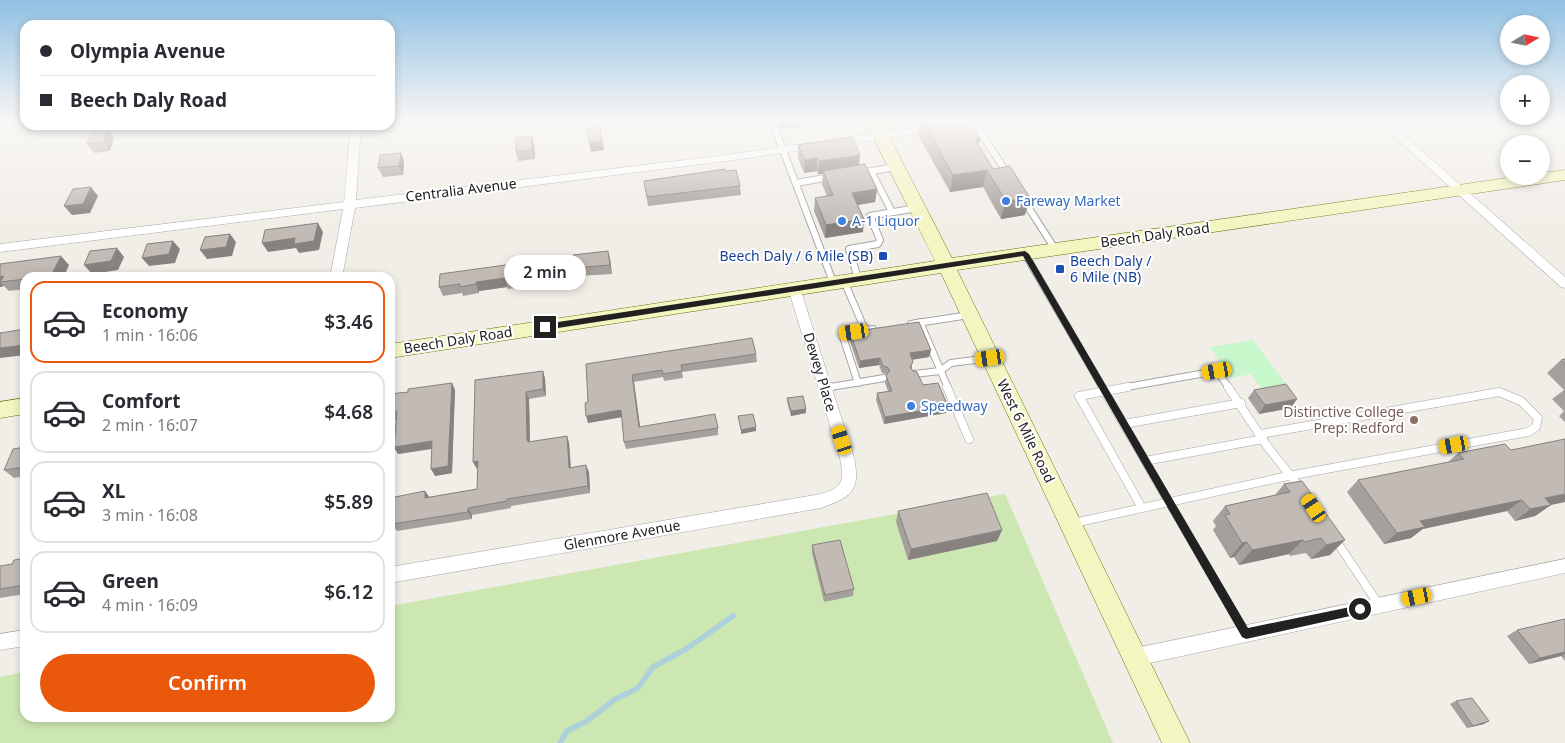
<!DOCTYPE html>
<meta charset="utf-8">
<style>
:root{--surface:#fff;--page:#f7f7f7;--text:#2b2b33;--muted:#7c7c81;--line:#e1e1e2;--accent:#ea580c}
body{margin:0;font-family:"Noto Sans",sans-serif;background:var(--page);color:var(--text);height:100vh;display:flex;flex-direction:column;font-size:19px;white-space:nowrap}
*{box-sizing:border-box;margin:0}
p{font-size:16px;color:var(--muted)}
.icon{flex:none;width:28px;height:28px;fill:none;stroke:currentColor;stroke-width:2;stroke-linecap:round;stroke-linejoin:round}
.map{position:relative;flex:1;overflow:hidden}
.side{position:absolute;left:20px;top:272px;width:375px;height:450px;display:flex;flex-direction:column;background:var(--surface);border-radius:15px;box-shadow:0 2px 8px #0003}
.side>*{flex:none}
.banner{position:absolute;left:20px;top:20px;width:375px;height:110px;border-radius:15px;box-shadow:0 2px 8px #0003;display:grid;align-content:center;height:110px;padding:0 20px;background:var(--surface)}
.needle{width:32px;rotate:80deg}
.buttons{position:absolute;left:1500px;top:15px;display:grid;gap:10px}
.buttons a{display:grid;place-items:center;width:50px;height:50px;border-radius:50%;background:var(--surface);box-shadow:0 2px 8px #0003;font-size:25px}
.end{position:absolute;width:22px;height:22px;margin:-11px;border:6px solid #212121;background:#fff;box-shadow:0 0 0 2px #fff}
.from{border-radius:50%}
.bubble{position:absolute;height:35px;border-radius:18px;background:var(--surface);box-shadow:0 2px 8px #0003;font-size:16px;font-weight:600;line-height:35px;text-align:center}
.car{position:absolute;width:15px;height:30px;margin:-15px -8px;border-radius:6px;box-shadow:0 0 4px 1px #0007;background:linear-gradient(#f5c518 24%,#345 0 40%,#f5c518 0 76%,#345 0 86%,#f5c518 0)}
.banner b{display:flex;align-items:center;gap:18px;height:48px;font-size:19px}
.banner b+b{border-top:1px solid var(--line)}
.banner i{width:12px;height:12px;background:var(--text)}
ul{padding:9px 0 0;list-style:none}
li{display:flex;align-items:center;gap:15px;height:82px;margin:0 10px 8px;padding:0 10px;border:2px solid var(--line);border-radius:15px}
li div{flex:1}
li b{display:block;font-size:19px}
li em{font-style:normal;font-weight:600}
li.current{border-color:var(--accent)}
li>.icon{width:45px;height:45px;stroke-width:1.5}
.primary-button{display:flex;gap:10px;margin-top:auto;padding:10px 20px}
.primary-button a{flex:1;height:58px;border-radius:30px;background:var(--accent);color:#fff;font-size:20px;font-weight:600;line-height:58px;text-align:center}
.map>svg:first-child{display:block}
.grass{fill:#cde7b2}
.park{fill:#c9f7cc}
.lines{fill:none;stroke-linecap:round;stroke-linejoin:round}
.stream{stroke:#acd1db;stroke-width:5.5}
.service-far1-casing{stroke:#a5a5a5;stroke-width:8}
.service-casing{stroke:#a5a5a5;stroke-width:9}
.minor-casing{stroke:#a5a5a5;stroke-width:1}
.secondary-casing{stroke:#69730c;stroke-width:1}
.service-far1{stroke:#fff;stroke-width:6}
.service{stroke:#fff;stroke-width:8}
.minor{fill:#fff;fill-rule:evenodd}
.secondary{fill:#f4f6c1;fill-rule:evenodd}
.wall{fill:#a6a09c}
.shaded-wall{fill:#87827f}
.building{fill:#c1bab5;stroke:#87827f}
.route{fill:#212121}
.shop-dot{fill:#3f7fe0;stroke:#fff;stroke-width:2}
.transit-dot{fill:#1a4fb4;stroke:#fff;stroke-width:2}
.education-dot{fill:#8d6e63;stroke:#fff;stroke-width:2}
.labels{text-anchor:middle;stroke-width:4;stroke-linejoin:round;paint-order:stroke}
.street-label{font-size:14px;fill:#212121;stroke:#fff}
.shop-label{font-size:14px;fill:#366cbe;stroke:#fff;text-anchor:start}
.transit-label{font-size:14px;fill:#164399;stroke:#fff;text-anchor:end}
.education-label{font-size:14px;fill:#785e54;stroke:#fff;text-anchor:end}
</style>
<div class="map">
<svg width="1565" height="743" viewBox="0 0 1565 743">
<rect width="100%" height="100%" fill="#f1eee8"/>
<path class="grass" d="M1005,494L1113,743H0V677L25,672V718H390V606Z"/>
<path class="park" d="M1253,340L1290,389L1265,394L1251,374L1231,378L1210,347Z"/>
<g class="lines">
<path class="stream" d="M560,743L567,731L587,721L614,700L638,688L653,667L686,649L733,616"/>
<defs>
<path id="service-far1" d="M772,121L833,282
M973,121L1007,173
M871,171L892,212
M859,173L896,167
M796,183L831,177
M1023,199L1055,249
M1025,254L1103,388
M858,278L849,249L878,244L880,240L870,216L917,208
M844,281L865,330L873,329
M920,322L948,388
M911,324L969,315
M857,332L842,334L858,383
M914,374L940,371L951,363L990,358
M825,388L884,378
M1121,388L1217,371L1229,388"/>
<path id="service" d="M947,387L969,439
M1102,387L1246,634
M1128,387L1079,396L1142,508
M1228,387L1267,446L1301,489
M825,388L830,387
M1124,424L1241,403
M1145,461L1263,439
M1074,523L1288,476L1528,432L1536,427L1538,418L1521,401L1499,392L1261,434
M1335,539L1379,605"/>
<path id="minor" d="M25,121V125L29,126L0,128V122Z
M959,121H987L982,124L837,145L832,142L837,139Z
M1377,121H1388L1565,277V288L1561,287Z
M351,125H361L356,200L734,154L815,142L820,145L815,148L734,160L355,208L342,278H330L343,209L0,252V244L344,202Z
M794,283L798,285L800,288L854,458C861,492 851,497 821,508L390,583V567L821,494C844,487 844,481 840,458L788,288L790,285Z
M1565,559V573L1136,666L1130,663L1127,657L1130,651L1136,648Z
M25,630V646L0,650V634Z"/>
<path id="secondary" d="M865,121H881L952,258L1521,176H1541V173L1565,170V180L957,270L1190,743H1162L941,273L390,358V344L935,261Z
M25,398V414L0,418V402Z"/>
</defs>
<use href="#service-far1" class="service-far1-casing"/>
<use href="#service" class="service-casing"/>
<use href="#minor" class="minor-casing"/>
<use href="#secondary" class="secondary-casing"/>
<use href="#service-far1" class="service-far1"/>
<use href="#service" class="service"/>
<use href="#minor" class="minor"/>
<use href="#secondary" class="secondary"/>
</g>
<path class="wall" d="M778,121H816V124L781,129Z
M911,121H969L980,139L978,145L993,169L1025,215L1001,219L983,187L950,192L918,135L920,125L913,126Z
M108,129L114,138L110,151L94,153L87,144Z
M532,136L534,145L535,159L518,161L516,152Z
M798,145L859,165L877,189L875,202L858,205L863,232L825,238L814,211L815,198L827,196L822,184L823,174H818L817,171L804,173L798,158Z
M401,153L404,161L403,175L383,177L378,168Z
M725,171L740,186L741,195L648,206L644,181Z
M610,259L612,274L577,276L574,268Z
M520,263L523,272L524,287L508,289L507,287L479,291V293L463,296L462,293L443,296L439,287Z
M0,264L69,265L63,278H25V289L9,291L4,286L0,287Z
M567,265L568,280L532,283L529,274Z
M850,332L931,350L929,357L912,360V370L923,385L946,413L884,424L876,400L877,393L888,391L885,383L887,375L886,374L882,373L879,365L859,368L849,339Z
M756,354L757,362L682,372L683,378L664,381L663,377L634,382L640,427L718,428V435L626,449L624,442L622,417L588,423V402L586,364Z
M1565,359V422L1559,416L1564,411L1552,399L1564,390L1547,373L1561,360Z
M543,371L545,379L546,396L529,399L530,442L567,436L569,443L571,467L589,472L590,493L511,506V508L472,515V519L397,531L394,527L390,528V498L425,491L429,497L477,489V469L473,462L475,380Z
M452,383L455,390L452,473L435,476L432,449L398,454L394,447L396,420H390V394L408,392Z
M1254,390L1291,408L1259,414L1248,398Z
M787,398L806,413L791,416L787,402Z
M25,447V476L14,478L4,470Z
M1511,450L1551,505L1535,516L1515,521L1507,511L1422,529L1411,538L1384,544L1347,492L1358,480L1447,463L1458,453Z
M1302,481L1330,555L1311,559L1306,553L1290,556L1289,554L1239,565L1234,557L1230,558L1213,530L1216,526L1213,521L1225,506L1275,495L1284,484Z
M898,511L1002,530L997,541L908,560L896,522Z
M812,545L854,589L853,596L824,602L812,553Z
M25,558V594L0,598V566L12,564Z
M1565,619V661L1561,656L1529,664L1507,636L1517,630Z
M1456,701L1484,724L1467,728L1450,704Z"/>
<path class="shaded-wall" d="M781,121H816V124L781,129Z
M914,121H920V125L913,126Z
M600,127L604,150L591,152L589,143Z
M108,129L114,138L110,151L104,142Z
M532,136L534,145L535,159L532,150Z
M975,139H980L976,156Z
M401,153L404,161L403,175L399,166Z
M860,155L859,168L823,171V174H818L819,161Z
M817,158V171L804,173L805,160Z
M987,170L983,187L950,192L953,175Z
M91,187L98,196L90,213L72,215L64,206Z
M877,189L875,202L851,206L852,193Z
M1030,198L1025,215L1001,219L1006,201Z
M864,219L863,232L825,238L826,225Z
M318,223L323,232L319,250L299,253L296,248L268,252L262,243Z
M230,234L236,242L232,256L207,259L200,250Z
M173,241L180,249L175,263L149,266L142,258Z
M117,248L124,257L118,270L92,274L84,265Z
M608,251L610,259L612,274L610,265Z
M61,256L69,265L63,278H53L51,276Z
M564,257L567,265L568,280L565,272Z
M520,263L523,272L524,287L521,278Z
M4,276L0,282L4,286L0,287V277Z
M505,278L507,287L479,291V293L476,284V282Z
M25,345V355L0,358V348Z
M931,350L929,357L908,360L910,353Z
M880,358L879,365L859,368L860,361Z
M543,371L545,379L546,396L543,389Z
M632,375L634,382L641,434L639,427Z
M452,383L455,390L452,473L435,476L431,469Z
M526,392L529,399L530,447L527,440Z
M1297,399L1291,408L1259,414L1265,405Z
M948,406L946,413L884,424L885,417Z
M806,409V413L791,416V411Z
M621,410L622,417L588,423L586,416Z
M756,427V431L741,434V430Z
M567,436L569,443L571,475L569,468Z
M432,441L437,448L398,454L394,447Z
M478,461L477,469L473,462Z
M586,465L589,472L590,493L588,486Z
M425,491L430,498H425Z
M1565,494V502L1551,505L1535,516L1515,521L1545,498Z
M1522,500L1507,511L1423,529L1411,538L1384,544L1397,533L1420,521Z
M468,508L472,515V519L468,512Z
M390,520H392V524L394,527L390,528Z
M1002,530L997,541L908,560L911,549Z
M1303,540L1289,554L1239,565L1252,550Z
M1345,540L1330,555L1311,559L1326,545Z
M1247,542L1234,557L1230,558L1242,543Z
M1565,652V654L1561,656L1529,664L1540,658Z
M1489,721L1484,724L1467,728L1473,726Z"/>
<path class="building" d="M923,121H969L980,139H975L993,169L1010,166L1030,198L1006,201L987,170L953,175Z
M600,127L602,141L589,143L587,129Z
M108,129L104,142L87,144L94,130Z
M532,136V150L516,152V138Z
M852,137L860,155L819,161L817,158L805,160L798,145Z
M401,153L399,166L378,168L380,155Z
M865,164L877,189L852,193L864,219L826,225L815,198L833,195L823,171Z
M725,169V171L736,170L740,186L647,197L644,181Z
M91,187L83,204L64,206L73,189Z
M318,223L314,241L294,244L295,238L262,243L265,230Z
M230,234L226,247L200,250L205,237Z
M173,241L169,254L142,258L147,244Z
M117,248L111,261L84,265L90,251Z
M608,251L610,265L574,268L573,255Z
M61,256L51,276L36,278H25V279L0,282L4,276L0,277V264Z
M564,257L565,272L529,274V261Z
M520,263L521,278L505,281V278L476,282V284L460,287V284L439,287L440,274Z
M919,322L931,350L910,353L913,362L910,367L913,371L917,372L923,385L938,383L948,406L885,417L877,393L892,391L886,376L890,370L887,367L883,366L880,358L860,361L850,332Z
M25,329V345L0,348V333Z
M752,338L756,354L681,365L682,371L663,374L662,370L632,375L639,427L715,414L718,428L624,442L621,410L586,416L585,403L588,402L586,364Z
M1565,359V364L1561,360Z
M543,371V389L526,392L527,440L528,442L567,436L569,468L586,465L588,486L507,499V501L468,508V512L392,524V520H390V498L425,491V498L477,489L478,461L473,462L475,380Z
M452,383L448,466L431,469L432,441L394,447L397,411L390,412V394L408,392V389Z
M1286,384L1297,399L1265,405L1254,390Z
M803,396L806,409L791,411L787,398Z
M753,414L756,427L741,430L738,416Z
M1565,439V494L1545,498L1551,505L1530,509L1522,500L1420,521L1425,527L1397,533L1358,480L1464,459L1458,453L1505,444L1511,450Z
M25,447V467L4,470L13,449Z
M1302,481L1345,540L1326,545L1321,538L1304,542L1303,540L1252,550L1247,542L1242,543L1225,515L1230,514L1225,506L1290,492L1284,484Z
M987,493L1002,530L911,549L898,511Z
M840,540L854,589L825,595L812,545Z
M25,558V585L0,589V566L12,564L14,560Z
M1565,619V652L1540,658L1517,630Z
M1472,698L1489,721L1473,726L1456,701Z"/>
<linearGradient id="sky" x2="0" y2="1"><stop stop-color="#90c0e3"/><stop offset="0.54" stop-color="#f9f7f5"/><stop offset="1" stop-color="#f9f7f5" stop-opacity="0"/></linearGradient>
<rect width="1565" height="225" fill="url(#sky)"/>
<path class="route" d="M1025,251L1029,254L1248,628L1360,605L1364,606V613L1246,639L1242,637L1023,256L545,330L541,327L545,324Z"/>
<g class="shop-dot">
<circle cx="1006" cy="201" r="5"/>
<circle cx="842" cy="221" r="5"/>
<circle cx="911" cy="406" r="5"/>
</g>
<g class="transit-dot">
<rect x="878" y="251" width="10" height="10" rx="2.5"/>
<rect x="1055" y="264" width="10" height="10" rx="2.5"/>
</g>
<circle class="education-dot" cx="1414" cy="420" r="5"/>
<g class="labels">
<g class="street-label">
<text transform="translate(461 190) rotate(-7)" y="5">Centralia Avenue</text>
<text transform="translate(1155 235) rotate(-8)" y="5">Beech Daly Road</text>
<text transform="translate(458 340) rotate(-9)" y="5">Beech Daly Road</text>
<text transform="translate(820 372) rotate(73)" y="5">Dewey Place</text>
<text transform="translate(1026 431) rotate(64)" y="5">West 6 Mile Road</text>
<text transform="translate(622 535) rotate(-10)" y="5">Glenmore Avenue</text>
</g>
<g class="shop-label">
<text x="1016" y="206">Fareway Market</text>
<text x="852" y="226">A-1 Liquor</text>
<text x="921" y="411">Speedway</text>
</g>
<g class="transit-label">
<text x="873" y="261">Beech Daly / 6 Mile (SB)</text>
<text x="1070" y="266" text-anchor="start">Beech Daly /<tspan x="1070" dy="16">6 Mile (NB)</tspan></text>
</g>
<g class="education-label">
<text x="1404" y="417">Distinctive College<tspan x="1404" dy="16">Prep: Redford</tspan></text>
</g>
</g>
</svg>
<div class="buttons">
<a><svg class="needle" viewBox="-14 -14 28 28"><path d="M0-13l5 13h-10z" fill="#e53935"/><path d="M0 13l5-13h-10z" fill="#7c7c81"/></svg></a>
<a>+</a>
<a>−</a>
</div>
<i class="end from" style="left:1360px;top:609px"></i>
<i class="end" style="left:545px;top:327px"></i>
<div class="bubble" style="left:504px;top:255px;width:82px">2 min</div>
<i class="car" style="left:854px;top:332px;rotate:262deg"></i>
<i class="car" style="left:990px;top:358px;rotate:262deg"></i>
<i class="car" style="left:1217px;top:371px;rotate:260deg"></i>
<i class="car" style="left:842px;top:440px;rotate:342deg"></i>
<i class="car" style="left:1454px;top:445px;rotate:260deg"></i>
<i class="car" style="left:1314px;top:508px;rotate:326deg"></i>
<i class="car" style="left:1417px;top:597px;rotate:258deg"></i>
<div class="banner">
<b><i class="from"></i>Olympia Avenue</b>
<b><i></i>Beech Daly Road</b>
</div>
<section class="side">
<ul>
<li class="current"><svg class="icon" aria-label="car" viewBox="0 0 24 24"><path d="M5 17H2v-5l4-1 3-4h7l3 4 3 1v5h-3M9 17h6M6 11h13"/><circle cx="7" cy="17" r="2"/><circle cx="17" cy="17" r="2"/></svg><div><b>Economy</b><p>1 min · 16:06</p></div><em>$3.46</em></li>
<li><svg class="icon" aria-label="car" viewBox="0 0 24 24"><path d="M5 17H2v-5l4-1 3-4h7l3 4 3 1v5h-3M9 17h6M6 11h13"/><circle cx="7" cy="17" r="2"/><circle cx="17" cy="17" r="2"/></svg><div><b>Comfort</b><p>2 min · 16:07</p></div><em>$4.68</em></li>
<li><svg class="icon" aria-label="car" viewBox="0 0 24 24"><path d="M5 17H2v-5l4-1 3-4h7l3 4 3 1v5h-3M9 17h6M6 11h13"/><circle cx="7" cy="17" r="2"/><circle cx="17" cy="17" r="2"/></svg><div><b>XL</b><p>3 min · 16:08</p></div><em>$5.89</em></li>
<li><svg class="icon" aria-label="car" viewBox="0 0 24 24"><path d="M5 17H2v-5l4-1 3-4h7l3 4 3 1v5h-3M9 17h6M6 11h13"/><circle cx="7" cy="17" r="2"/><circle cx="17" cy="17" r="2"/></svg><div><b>Green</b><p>4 min · 16:09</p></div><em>$6.12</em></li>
</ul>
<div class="primary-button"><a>Confirm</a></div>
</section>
</div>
